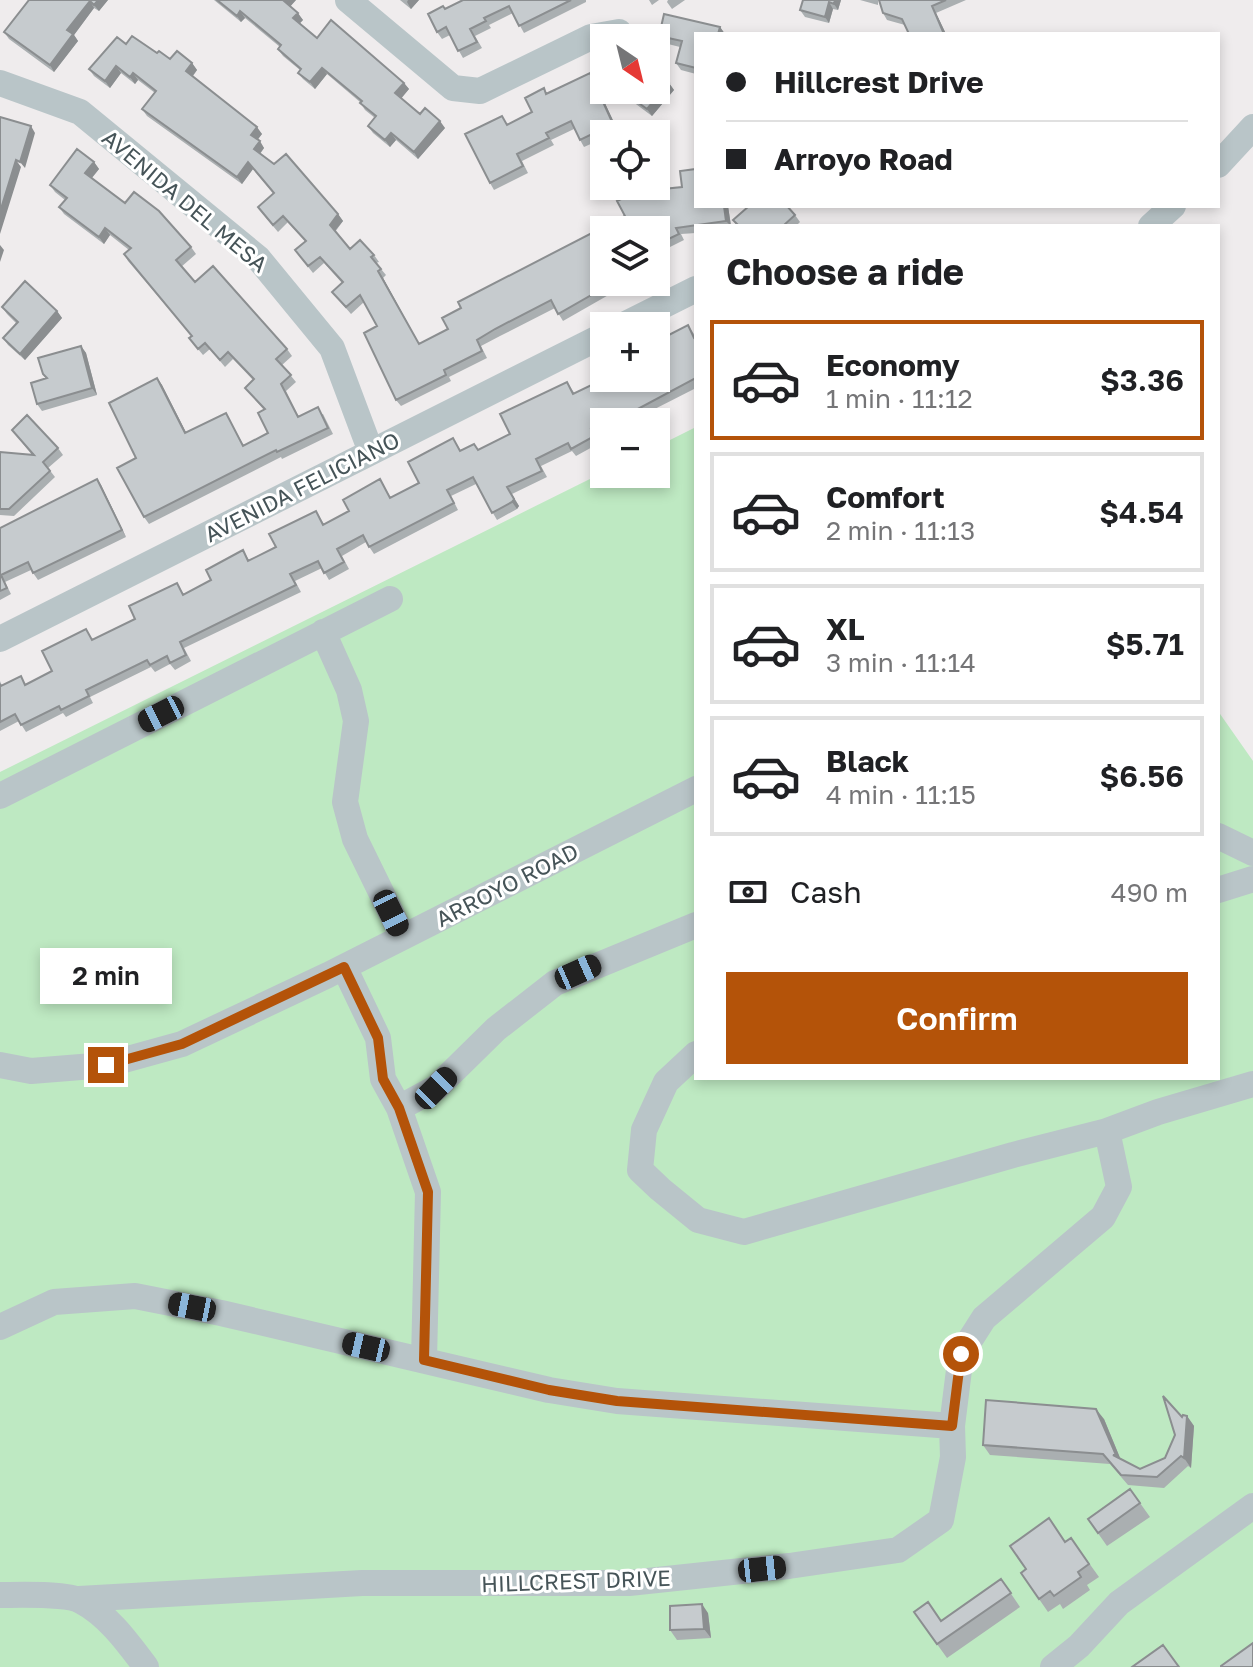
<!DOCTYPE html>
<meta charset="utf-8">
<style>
:root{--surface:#fff;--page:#f6f6f6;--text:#202124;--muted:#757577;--line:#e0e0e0;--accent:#b45309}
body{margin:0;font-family:"Golos Text",sans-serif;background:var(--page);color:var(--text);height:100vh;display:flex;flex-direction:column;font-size:30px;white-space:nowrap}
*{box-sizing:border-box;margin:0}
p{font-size:26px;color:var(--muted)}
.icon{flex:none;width:44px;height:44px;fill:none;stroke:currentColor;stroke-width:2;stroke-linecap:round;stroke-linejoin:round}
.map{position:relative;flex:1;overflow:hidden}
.details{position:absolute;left:694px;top:224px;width:526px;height:856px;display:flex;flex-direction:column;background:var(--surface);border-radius:0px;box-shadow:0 4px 12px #0003}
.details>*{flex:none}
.hud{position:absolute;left:694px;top:32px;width:526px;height:176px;border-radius:0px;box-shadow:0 4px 12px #0003;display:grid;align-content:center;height:176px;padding:0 32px;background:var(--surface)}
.needle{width:52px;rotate:145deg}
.tools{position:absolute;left:590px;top:24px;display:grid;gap:16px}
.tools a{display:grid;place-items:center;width:80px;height:80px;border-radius:0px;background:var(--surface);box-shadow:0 4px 12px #0003;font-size:40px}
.end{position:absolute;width:36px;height:36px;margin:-18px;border:10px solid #b45309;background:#fff;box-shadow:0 0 0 4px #fff}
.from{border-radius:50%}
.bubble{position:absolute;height:56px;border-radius:0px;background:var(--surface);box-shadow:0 4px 12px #0003;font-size:26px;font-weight:600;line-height:56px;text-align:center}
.car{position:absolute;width:24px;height:48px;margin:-24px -12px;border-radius:10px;box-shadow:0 0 6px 2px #0007;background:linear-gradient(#222 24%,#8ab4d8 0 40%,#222 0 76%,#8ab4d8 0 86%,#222 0)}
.hud b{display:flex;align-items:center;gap:28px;height:76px;font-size:30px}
.hud b+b{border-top:2px solid var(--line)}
.hud i{width:20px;height:20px;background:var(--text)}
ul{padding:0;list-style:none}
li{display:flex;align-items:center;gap:24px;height:120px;margin:0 16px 12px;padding:0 16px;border:4px solid var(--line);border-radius:0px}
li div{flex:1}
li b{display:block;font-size:30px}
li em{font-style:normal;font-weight:600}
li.active{border-color:var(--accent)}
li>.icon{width:72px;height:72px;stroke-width:1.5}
h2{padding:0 32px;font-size:36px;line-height:96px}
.pay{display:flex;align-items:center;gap:20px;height:88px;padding:0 32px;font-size:30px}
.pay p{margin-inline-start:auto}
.button{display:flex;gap:16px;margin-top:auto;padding:16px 32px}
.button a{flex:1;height:92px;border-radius:0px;background:var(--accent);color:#fff;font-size:32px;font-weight:600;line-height:92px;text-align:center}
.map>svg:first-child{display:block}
.green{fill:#bee9c2}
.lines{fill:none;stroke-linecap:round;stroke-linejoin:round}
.minor{stroke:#b9c5c8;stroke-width:26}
.wall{fill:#aaafb1}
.shaded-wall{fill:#8b8e90}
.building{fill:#c6cbce;stroke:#8b8e90;stroke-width:2}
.route{stroke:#b45309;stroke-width:10}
.labels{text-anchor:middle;stroke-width:6;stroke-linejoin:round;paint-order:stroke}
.street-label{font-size:22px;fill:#465458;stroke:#fff}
</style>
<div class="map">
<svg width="1253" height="1667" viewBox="0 0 1253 1667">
<rect width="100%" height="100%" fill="#efeced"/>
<path class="green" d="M696,427V1078H1218V711L1253,761V1667H0V772L604,472L656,474V447Z"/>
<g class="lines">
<path class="minor" d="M348,0L453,88L480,91L591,37L619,32
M0,83L80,112L258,258L332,348L371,452
M1218,165L1253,127
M1151,226L1173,206
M622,326L696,289
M323,632L349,690L356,721L345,802L355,839L403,937
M0,639L604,335
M0,796L390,599
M1218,836L1253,853
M1218,890L1253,879
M344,967L378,1038L383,1079L399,1108L428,1192L424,1360
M0,1065L31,1071L106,1065L182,1044L328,975L696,789
M399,1108L436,1088L496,1029L555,983L696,925
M1107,1131L1158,1112L1253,1084
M0,1327L54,1302L135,1296L221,1313L549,1390L617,1401L952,1426
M0,1595C18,1595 66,1593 81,1601C108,1615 128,1643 146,1667
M79,1599L362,1583H629L789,1566L898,1550L941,1520L953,1457L952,1426L961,1354L984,1318L1103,1217L1119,1187L1107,1131L1013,1155L744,1232L698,1220L660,1189L640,1170L644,1130L666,1082L696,1054
M1053,1667L1079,1646L1119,1603L1253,1506"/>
</g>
<path class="wall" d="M29,0H108L99,11L94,8L74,35L78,41L54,72L9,39L4,32Z
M214,0H296L290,6L303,20L300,23L317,38L404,83L409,89L401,98L420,114L445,128L418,159L396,140L390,147L373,133L368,126L375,118L365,110L360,102L327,74L315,89L303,79L298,73L300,70L283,56L278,49L280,47L245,18L241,22Z
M400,0H419L411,9Z
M463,0H586V2L524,33L513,13L489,25L491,28L475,36L482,48L463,58L450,35L442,39L437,32L445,9Z
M649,0H659L652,5Z
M668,0H685L672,9L667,2Z
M803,0H841L838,10L833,9L829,23L805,17L800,10Z
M860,0H878V5Z
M879,0H966L936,13L946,34H909L905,25L887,20L883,13Z
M664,14L720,27L725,34H696V74L681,70L676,63L680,47L664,43L659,36Z
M126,44L157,53L170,59L192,63L197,70L193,76L262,134L257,139L264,148L260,154L338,214L343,221L335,232L350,249L374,255L379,262L376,263L386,275L383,278L419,344L448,329L461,308L625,216L651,186L654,190L728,206L731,226H696V233L681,234L684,240L656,254V230H604V282H625L626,285L563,321L555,308L500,336L481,346L487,358L449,377L451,381L401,406L396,400L377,326L364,302L351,314L332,292L342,283L324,263L313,273L295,250L305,241L288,222L278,232L263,214L258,207L274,194L253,169L242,184L147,116L142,109L155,93L138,80L135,84L121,73L110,88L94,76L89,69Z
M590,73L594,80L618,131L611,134H604V138L584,147L574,129L551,140L554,145L522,161L528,173L494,190L490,183L508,125L532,112L547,93Z
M669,83L674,90L652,116L617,90H656Z
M94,162L99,169L92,178L125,203L191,247L196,254L181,267L195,282L287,349L292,356L282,365L296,382L286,391L299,417L323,414L333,434L282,459L281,457L149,524L144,517L136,458L157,378L162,385L186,433L226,413L244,446L268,433L264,410L245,388L253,380L233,359L225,367L210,349L203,355L189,338L192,336L128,261L124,254L129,250L110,235L104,244L64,214L59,207L65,200L55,192L50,185Z
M795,215L800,222L796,226H737L733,220Z
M2,307L57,311L62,318L25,360L8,345L3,338L16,323L7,314Z
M688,325L696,337V388L639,417L641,422H604V432L596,436L599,442L596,445L576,456L572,451L541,466L547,477L512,494L519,506L517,509L497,520L476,484L451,496L458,510L374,554L366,542L342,556L349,569L329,580L322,568L295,581L301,592L184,648L191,661L175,670L170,664L155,672L151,667L90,697L93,703L66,717L63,713L26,732L19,721L0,731V681L2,686L26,685L52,671L93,640L135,619L177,583L184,595L211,580L243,550L249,560L276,547L316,511L324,524L349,511L384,486L391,498L419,483L453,438L461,451L478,450L510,434L567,382L575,394L600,381L662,338Z
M81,346L86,353L97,395L42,411L37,404L46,379L43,374Z
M12,430L58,448L63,455L48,468L55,477L14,516L0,515V452L32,455Z
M97,479L101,485L126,537L38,580L31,570L5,582L11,594L0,600V528Z
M1187,1416L1194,1426L1191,1468L1188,1466L1164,1488L1128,1485L1110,1464L990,1455L983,1445L1104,1419L1120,1458L1140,1469L1165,1458L1182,1417Z
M1130,1489L1150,1517L1107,1546L1088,1519Z
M1071,1538L1099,1577L1087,1585L1090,1590L1063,1609L1060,1604L1048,1612L1021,1573Z
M1001,1579L1020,1607L947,1658L914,1612L941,1621Z
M708,1613L711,1638L677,1640L670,1630Z"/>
<path class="shaded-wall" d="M98,0H108L99,11L94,5Z
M285,0H296L289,8L284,1Z
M408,0H419L411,9L407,2Z
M835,0H841L838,10L834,4Z
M90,1L94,8L74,35L78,41L54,72L50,65L67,30Z
M829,2L833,9L829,23L825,17Z
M932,6L936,13L946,34H944Z
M240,11L245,18L241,22L237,16Z
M298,13L303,20L298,25L293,18Z
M720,27L725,34H718Z
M192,63L197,70L191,78L186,71Z
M116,66L121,73L110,88L105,81Z
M322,68L327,74L315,89L310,82Z
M133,73L138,80L135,84L130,77Z
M590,73L594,80L618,131L613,124Z
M404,83L409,89L400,100L395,93Z
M669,83L674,90L652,116L647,109Z
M440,121L445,128L418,159L414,152Z
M31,126L35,133L25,168L20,162Z
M257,127L262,134L256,142L251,135Z
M391,133L396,140L390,147L385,140Z
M260,141L264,148L258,156L254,149Z
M16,160L21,167L0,234V212Z
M94,162L99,169L90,180L85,173Z
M248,162L253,169L242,184L237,177Z
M724,206H728L731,226L726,221Z
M338,214L343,221L334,232L330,225Z
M105,228L110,235L104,244L99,237Z
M0,245L4,250L0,262Z
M378,271L383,278L423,351L419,344Z
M57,311L62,318L25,360L20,354Z
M81,346L86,353L97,395L92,388Z
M157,378L162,385L190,440L185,433Z
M591,429L599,442L596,445L591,438Z
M97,479L101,485L126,537L122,530Z
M507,487L519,506L517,509L512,502Z
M1096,1409L1104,1419L1123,1465L1116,1455Z
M1187,1416L1194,1426L1191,1468L1184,1458Z
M702,1604L708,1613L711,1638L704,1629Z"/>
<path class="building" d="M29,0H98L94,5L90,1L67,30L73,34L50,65L4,32Z
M217,0H285L284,1L298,13L293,18L317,38L331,20L404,83L395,93L420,114L425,108L440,121L414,152L391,133L385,140L368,126L376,116L360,103L362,101L322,68L310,82L298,73L301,69L278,49L281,45L240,11L237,16Z
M463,0H571L519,26L509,6L484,18L486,21L470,29L477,42L458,51L446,27L437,32L428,14L443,6L445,9Z
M803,0H835L834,4L829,2L825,17L800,10Z
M879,0H946L932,6L944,34H909L902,19L883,13Z
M664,14L720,27L718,34H696V68L676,63L682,41L659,36Z
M132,36L157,53L159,51L170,59L177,51L192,63L186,71L257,127L251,135L260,141L254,149L274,164L286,154L338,214L330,225L350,249L360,240L374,255L371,257L381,269L378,271L419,344L448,329L442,318L461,308L458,302L625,216L617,201L648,186H651L653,190L682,187L680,171L696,169V206H724L726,221L676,228L679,234L656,245V230H604V282H614L558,314L551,300L495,329L477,340L482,351L444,370L446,375L396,400L364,333L377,326L360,295L346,307L332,292L343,282L320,257L308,266L295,250L306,241L283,216L273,225L258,207L274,193L248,162L237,177L142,109L156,91L133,73L130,77L116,66L105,81L89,69L117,37L126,44Z
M656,72L669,83L647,109L621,90H656Z
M590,73L613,124L580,140L571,121L546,133L549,138L517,154L523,166L490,183L465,134L502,116L507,125L532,112L525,98L544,88L546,94Z
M0,117L31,126L20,162L16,160L0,212Z
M77,149L94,162L85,173L125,203L134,192L159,211L191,247L176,260L195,282L213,266L287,349L276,359L291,375L281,384L298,417L318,407L328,428L277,452L276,450L144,517L117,468L136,458L109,403L157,378L185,433L226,413L243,446L268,433L258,413L265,409L245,388L254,379L228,352L220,360L205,343L198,349L189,338L192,336L124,254L131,248L105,228L99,237L59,207L67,198L50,185Z
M749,206H787L795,215L783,226H739L733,220Z
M25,281L57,311L20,354L3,338L18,322L2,307Z
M688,325L694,338L696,337V378L634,411L638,419L633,422H621L618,416L591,429L594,435L591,438L571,449L568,443L536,459L542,471L507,487L514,499L512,502L492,513L473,477L447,490L454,503L369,547L363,535L337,549L344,562L324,573L318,561L290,574L296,585L180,642L186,655L170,663L167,656L150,665L147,660L86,690L89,696L61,710L59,706L21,725L15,714L0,722V684L1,686L21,676L25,685L52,671L42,651L86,629L92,640L135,619L129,606L177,583L183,595L211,580L206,570L243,550L248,561L276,547L269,534L316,511L323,525L349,511L343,500L380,479L390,498L419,483L408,462L453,438L460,451L474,444L478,450L510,434L500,414L567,382L573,394L600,381L593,367L604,362V378H656V336L659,334L661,339Z
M81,346L92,388L37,404L31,383L47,378L43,374L38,358Z
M27,415L58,448L43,462L50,471L9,509H0V452L34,455L12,430Z
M97,479L122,530L33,573L28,562L1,575L7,588L0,591V528Z
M1163,1396L1182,1417L1183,1415L1187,1416L1184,1458L1181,1456L1157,1477L1121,1475L1103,1454L983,1445L986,1400L1096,1409L1116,1455H1113L1140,1469L1165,1458L1175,1435Z
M1130,1489L1140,1503L1098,1533L1088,1519Z
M1049,1518L1065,1542L1071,1538L1089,1564L1078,1572L1081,1577L1054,1596L1050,1591L1039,1599L1021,1573L1026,1569L1010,1546Z
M1001,1579L1011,1593L937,1644L914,1612L928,1602L941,1621Z
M702,1604L704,1629L670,1630V1606Z
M1253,1643V1667H1221V1666Z
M1163,1645L1179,1667H1132Z"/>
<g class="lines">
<path class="route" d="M106,1065L182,1044L344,967L378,1038L383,1079L399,1108L428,1192L424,1360L549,1390L617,1401L952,1426L961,1354"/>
</g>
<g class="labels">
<g class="street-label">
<text transform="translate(185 201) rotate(40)" y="8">AVENIDA DEL MESA</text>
<text transform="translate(302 487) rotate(-27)" y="8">AVENIDA FELICIANO</text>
<text transform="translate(507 885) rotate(-27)" y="8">ARROYO ROAD</text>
<text transform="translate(576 1581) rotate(-2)" y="8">HILLCREST DRIVE</text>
</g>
</g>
</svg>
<div class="tools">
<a><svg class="needle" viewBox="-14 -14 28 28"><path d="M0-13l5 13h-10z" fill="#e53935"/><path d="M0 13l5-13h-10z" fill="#757577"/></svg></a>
<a><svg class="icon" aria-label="locate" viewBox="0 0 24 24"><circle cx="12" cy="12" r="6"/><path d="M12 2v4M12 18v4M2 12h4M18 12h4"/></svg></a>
<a><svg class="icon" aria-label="layers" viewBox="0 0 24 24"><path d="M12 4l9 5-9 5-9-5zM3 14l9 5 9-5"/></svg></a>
<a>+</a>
<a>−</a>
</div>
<i class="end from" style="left:961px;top:1354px"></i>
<i class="end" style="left:106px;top:1065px"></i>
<div class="bubble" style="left:40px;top:948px;width:132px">2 min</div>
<i class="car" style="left:161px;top:714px;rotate:243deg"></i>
<i class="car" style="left:391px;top:913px;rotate:154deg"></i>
<i class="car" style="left:578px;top:972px;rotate:66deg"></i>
<i class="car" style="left:436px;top:1088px;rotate:45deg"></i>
<i class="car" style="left:192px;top:1307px;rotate:281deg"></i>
<i class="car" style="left:366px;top:1347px;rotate:283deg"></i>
<i class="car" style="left:762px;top:1569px;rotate:84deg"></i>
<div class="hud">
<b><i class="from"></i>Hillcrest Drive</b>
<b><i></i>Arroyo Road</b>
</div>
<section class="details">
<h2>Choose a ride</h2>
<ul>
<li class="active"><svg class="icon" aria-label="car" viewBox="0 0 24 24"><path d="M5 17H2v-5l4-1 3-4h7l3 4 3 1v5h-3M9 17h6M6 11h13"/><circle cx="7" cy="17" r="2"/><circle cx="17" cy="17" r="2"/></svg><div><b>Economy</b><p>1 min · 11:12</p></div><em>$3.36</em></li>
<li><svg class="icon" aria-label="car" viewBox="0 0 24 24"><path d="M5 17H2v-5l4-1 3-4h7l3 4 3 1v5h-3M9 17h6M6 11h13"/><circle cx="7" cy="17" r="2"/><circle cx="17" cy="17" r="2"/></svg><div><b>Comfort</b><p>2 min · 11:13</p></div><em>$4.54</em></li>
<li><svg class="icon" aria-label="car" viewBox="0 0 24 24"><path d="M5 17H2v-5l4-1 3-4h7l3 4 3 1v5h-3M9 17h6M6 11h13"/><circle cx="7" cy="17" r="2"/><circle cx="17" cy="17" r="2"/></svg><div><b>XL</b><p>3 min · 11:14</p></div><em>$5.71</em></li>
<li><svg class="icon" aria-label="car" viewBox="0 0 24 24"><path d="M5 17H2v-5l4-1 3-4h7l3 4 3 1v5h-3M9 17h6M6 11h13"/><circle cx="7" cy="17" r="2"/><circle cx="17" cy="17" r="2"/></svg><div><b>Black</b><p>4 min · 11:15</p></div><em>$6.56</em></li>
</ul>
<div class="pay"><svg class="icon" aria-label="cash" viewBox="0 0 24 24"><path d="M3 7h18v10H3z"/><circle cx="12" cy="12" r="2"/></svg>Cash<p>490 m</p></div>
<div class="button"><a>Confirm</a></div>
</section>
</div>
